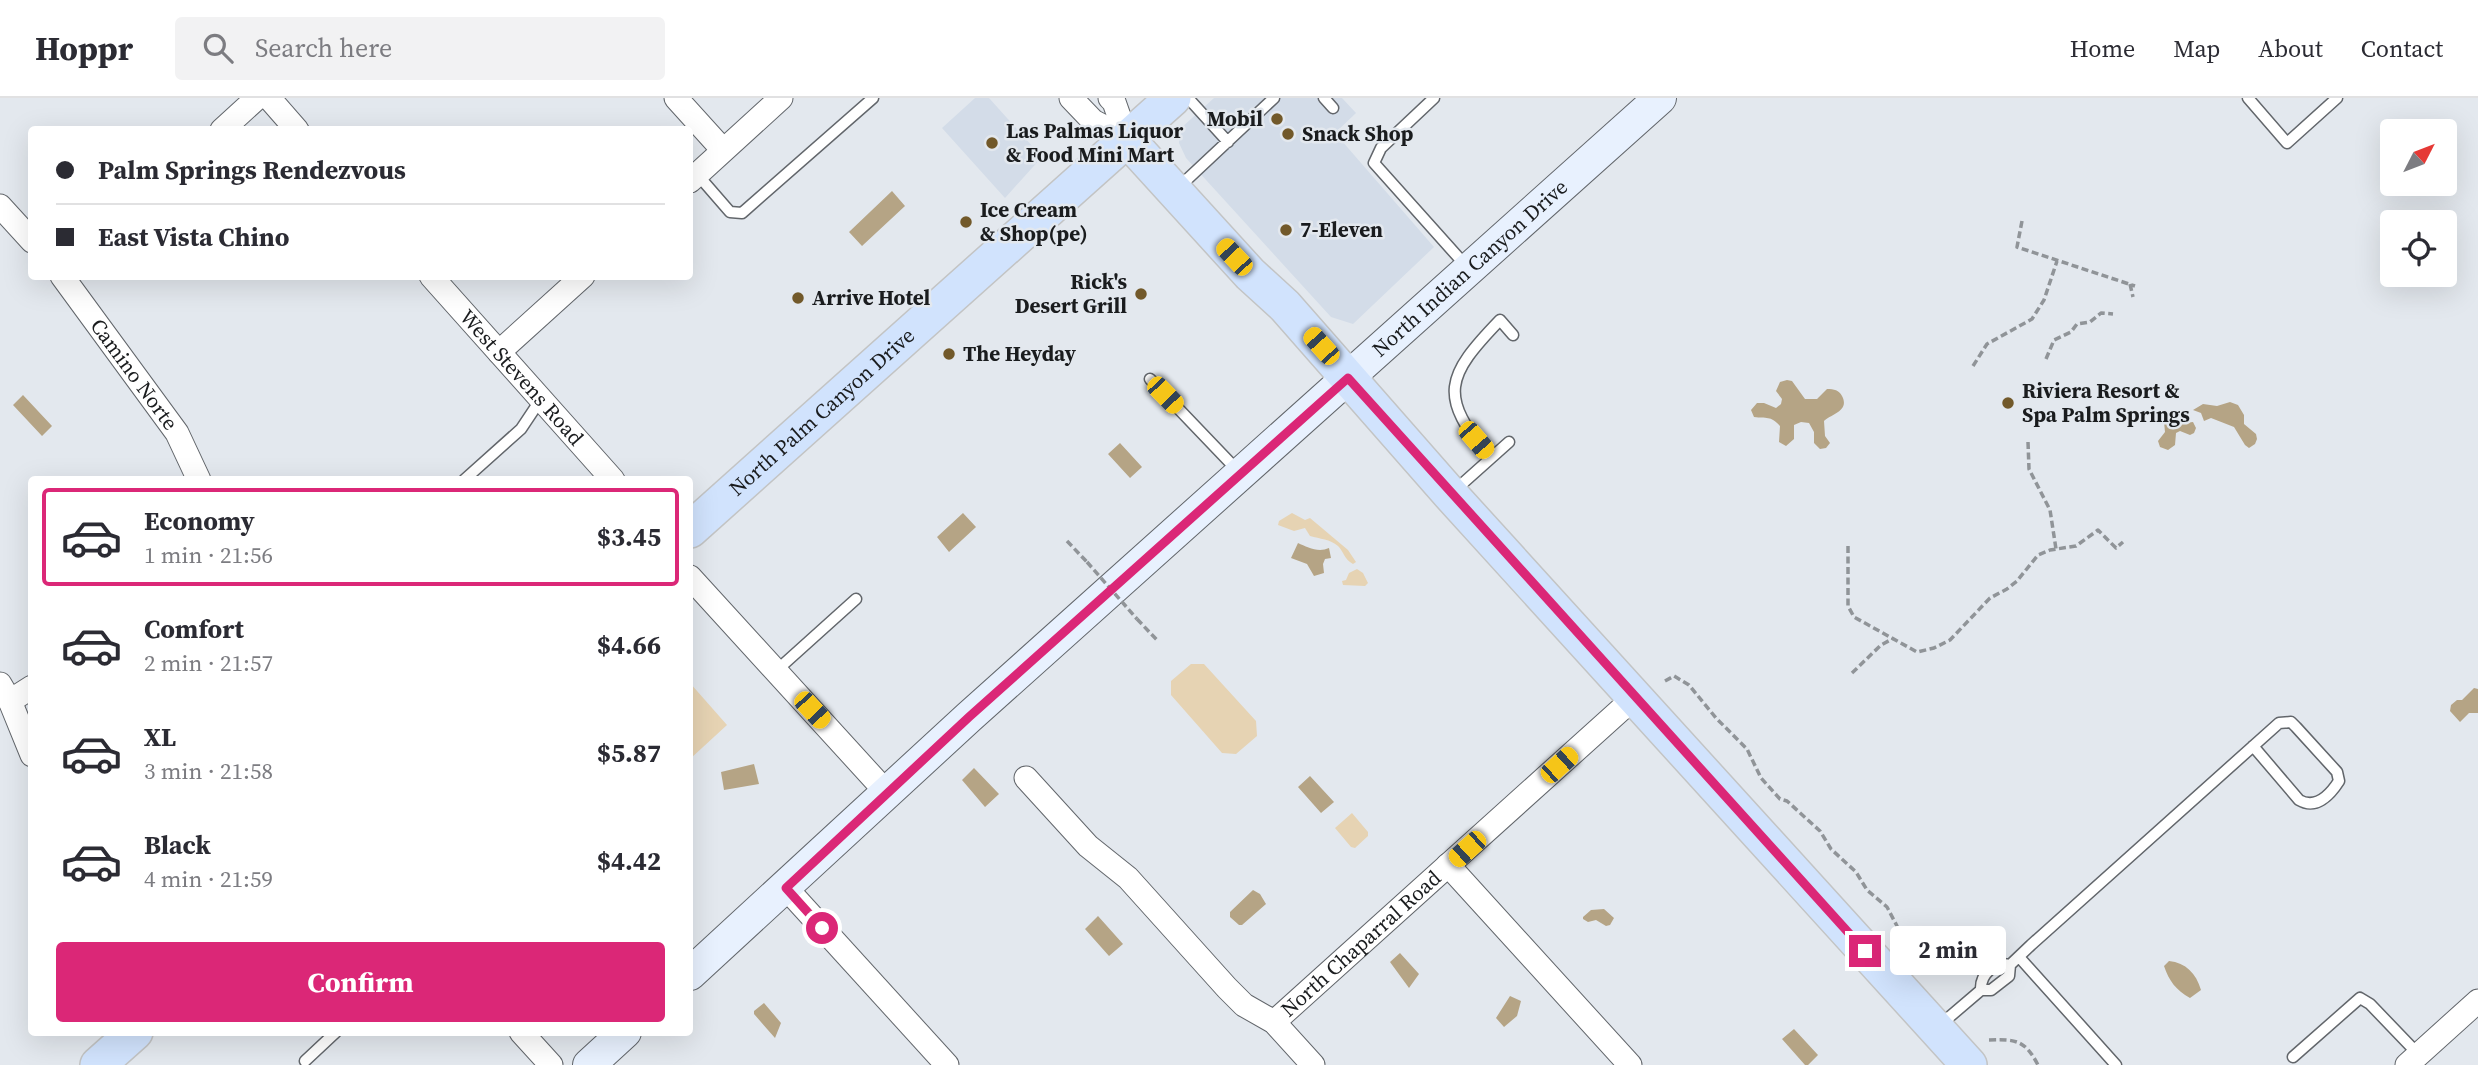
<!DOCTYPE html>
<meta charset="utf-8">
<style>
:root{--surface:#fff;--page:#f2f2f3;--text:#2b2b33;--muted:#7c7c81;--line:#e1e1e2;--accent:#db2777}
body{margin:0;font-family:"Source Serif 4",serif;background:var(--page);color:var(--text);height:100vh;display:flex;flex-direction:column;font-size:26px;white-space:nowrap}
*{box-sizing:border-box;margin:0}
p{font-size:23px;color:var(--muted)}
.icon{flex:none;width:38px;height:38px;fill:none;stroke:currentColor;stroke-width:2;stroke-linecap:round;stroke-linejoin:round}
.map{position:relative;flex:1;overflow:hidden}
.details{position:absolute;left:28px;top:378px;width:665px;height:560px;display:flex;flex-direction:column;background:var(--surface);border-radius:7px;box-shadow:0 7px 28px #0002}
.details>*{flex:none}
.top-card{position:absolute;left:28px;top:28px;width:665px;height:154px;border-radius:7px;box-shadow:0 7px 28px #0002;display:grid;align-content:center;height:154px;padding:0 28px;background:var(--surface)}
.needle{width:46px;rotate:48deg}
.controls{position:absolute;left:2380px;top:21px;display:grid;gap:14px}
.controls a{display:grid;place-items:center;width:77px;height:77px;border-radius:7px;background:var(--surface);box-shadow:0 7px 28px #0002;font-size:35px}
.end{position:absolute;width:32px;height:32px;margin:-16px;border:9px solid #db2777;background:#fff;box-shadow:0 0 0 4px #fff}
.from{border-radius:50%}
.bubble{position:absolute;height:49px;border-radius:7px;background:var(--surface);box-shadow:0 7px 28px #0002;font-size:23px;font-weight:700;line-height:49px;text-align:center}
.car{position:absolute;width:21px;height:42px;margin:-21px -10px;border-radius:9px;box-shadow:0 0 5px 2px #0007;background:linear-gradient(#f5c518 24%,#345 0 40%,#f5c518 0 76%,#345 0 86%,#f5c518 0)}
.top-card b{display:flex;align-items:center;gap:24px;height:66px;font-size:26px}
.top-card b+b{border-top:2px solid var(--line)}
.top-card i{width:18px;height:18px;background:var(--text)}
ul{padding:12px 0 0;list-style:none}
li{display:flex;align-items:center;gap:21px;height:98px;margin:0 14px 10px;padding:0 14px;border:4px solid transparent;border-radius:7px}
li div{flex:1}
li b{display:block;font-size:26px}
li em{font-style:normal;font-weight:700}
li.current{border-color:var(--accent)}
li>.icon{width:63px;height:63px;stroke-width:1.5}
.cta{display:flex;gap:14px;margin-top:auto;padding:14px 28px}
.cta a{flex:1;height:80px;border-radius:7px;background:var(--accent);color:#fff;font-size:28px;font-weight:700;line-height:80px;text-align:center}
header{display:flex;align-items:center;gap:42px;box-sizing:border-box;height:98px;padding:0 35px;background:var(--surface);border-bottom:2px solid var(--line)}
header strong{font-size:33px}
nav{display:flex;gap:38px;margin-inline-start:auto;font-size:24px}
.search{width:490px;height:63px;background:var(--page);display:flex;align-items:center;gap:18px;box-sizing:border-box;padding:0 24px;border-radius:7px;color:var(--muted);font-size:26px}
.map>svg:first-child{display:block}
.built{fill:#d3dce8}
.green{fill:#e6d3b3}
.water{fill:#b5a485}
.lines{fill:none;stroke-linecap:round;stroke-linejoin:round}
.service-casing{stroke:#62666b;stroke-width:13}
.minor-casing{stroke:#62666b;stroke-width:25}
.secondary-casing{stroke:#62666b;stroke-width:34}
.primary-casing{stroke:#c3c4c4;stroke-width:38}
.path{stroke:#909498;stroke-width:3.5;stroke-dasharray:7 3.5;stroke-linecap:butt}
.service{stroke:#fff;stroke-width:10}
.minor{stroke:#fff;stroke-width:23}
.secondary{stroke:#e8f1fe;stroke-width:32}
.primary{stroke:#d1e3fd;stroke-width:35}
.path-bridge{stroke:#909498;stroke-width:3.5;stroke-dasharray:7 3.5;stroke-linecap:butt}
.route{stroke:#db2777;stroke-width:9}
.poi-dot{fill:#72592a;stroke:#e3e8ee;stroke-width:2.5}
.labels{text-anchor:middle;stroke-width:5;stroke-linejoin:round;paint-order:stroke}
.poi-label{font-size:21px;font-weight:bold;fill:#1a1c1e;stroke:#e3e8ee;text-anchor:start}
.street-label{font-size:21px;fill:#1a1c1e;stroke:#e3e8ee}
</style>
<header>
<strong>Hoppr</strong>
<div class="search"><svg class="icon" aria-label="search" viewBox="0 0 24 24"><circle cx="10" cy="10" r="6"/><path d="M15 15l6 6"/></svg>Search here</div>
<nav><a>Home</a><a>Map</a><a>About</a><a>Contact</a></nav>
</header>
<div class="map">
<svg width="2478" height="967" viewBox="0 0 2478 967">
<rect width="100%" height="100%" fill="#e3e8ee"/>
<path class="built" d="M975,0H989L1042,59L1005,100L942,30Z
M1214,0H1342L1356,15L1335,35L1434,149L1353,226L1331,219L1186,60L1179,45L1180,31Z"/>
<path class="green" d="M1292,415L1305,422L1310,420L1348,452L1356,464L1353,466C1344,461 1344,454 1338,448C1330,441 1320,441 1310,438L1305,430L1294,433L1278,427L1279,423Z
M1357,471L1363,475L1368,485L1365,488L1343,487L1342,483L1346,482L1349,475Z
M1191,566H1204L1256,623L1257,638L1236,656L1222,655L1171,597V583Z
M690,585L727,627L690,661Z
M1352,715L1368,734V738L1355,750L1351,749L1335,730Z"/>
<path class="water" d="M892,93L905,108L862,148L849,134Z
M1787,282L1792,283L1805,301H1817L1827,291C1834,291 1839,292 1842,298C1850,313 1831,316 1824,323L1825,338L1830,345L1826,350L1820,351L1814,345V334L1809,325L1801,324L1794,327V341L1786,348L1779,344L1780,328C1770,317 1767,321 1754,319L1751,312L1757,305H1764L1776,310L1781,306L1782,301L1776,293L1780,284Z
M23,297L52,328L42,338L13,307Z
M2230,304L2238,307L2244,317V326L2256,336L2257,341L2255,346L2249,350L2245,347L2234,329L2211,320L2204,323L2201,315L2193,312L2203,306L2217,308Z
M2169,318L2175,319L2184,325L2193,324L2196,330L2194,335L2190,337L2180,333L2176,335L2175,347L2168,352L2160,349L2158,343L2165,334L2164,324Z
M1120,345L1142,369L1130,380L1108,356Z
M963,415L976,429L949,454L937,439Z
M1298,445C1307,449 1318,455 1329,450L1331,460L1325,461L1323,466L1324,475L1314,478L1307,466L1291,460Z
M2474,590L2478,591V615H2469L2460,624L2450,613L2451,607L2457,602H2462Z
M754,666L759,686L724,692L721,674Z
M974,670L999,696L985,709L962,682Z
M1310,678L1334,704L1321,715L1298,689Z
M1253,792L1260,796L1266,806L1242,827H1239L1230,819V814Z
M1604,811L1614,820L1610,827L1606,828L1596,822L1588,824L1583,821V819L1591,812Z
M1098,818L1123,846L1109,858L1085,831Z
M1400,855L1419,876L1409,890L1390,864Z
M2169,863C2186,865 2196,875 2201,892L2190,900C2176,892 2169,883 2164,868Z
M1510,898L1521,903L1517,918L1504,929L1496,920Z
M764,905L781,925L775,940L754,916V913Z
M1794,931L1818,957L1808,967H1805L1782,941Z"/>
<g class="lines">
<defs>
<path id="service" d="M1188,0L1228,44
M1324,0L1333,10
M1434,0L1381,50L1374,65L1467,169
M2248,0L2287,45L2337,0
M697,76L730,114L742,115L873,0
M1179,89L1274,0
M1150,281L1238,373
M1491,360C1437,298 1446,278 1500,222L1513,237
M464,382L521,331L541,301
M1453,394L1509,344
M776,573L856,501
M2019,859L2116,967
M2010,867L2031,847L2279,625L2291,624L2296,629L2337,674L2339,683C2330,697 2316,712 2299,702L2253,648
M1940,927L1981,892H1991L2009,878L2010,867C1995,863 1980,876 1981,892
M2293,959L2360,900L2370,906L2418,956
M305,963L336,934"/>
<g id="minor">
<path d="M269,0L297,32"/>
<path d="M676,0L723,52"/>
<path d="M1071,0L1093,23L1127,41"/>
<path d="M1110,0L1114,4L1127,41"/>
<path d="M222,32L257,0"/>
<path d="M690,83L781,0"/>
<path d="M0,108L32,143"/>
<path id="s1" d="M62,178L177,335L199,382"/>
<path id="s2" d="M431,178L613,382"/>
<path d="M499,254L583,178"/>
<path d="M690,479L888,696"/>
<path d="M0,586L10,603L32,657"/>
<path d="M10,603L32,589"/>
<path d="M1026,680L1088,748L1128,780L1227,890L1244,907L1274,924L1313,967"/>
<path d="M1448,767L1630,967"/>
<path d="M786,790L947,967"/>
<path id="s3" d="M1274,924L1636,598"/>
<path d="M521,934L551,967"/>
<path d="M2407,967L2478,903"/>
</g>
<g id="secondary">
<path id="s4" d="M690,876L969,619L1660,0"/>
<path d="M589,967L625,934"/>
</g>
<g id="primary">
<path d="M1127,41L1250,176L1285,208L1450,396L1969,967"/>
<path id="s5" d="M690,432L1173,0"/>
<path d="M98,967L135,934"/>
</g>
</defs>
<use href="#service" class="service-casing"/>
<use href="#minor" class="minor-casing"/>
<use href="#secondary" class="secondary-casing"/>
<use href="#primary" class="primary-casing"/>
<path class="path" d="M2022,123L2017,149L2135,188
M2130,186L2133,199
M2046,261L2054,242L2071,234L2077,226L2090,224L2101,215L2113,216
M1973,268L1987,246L2032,221L2044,202L2057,163
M2028,344L2029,371L2050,412L2056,451
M1067,443L1087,464
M1848,448V508L1854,519L1917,554L1934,550L1950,542L1990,500L2007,491L2017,483L2038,457L2050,452L2076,448L2098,432L2116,450L2123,444
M1137,521L1157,542
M1852,575L1881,547L1892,541
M1665,583L1674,578L1689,587L1716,620L1747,651L1761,680L1780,701L1787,703L1820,733L1831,751L1856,774L1867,792L1887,809L1897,828V840
M1989,942C2016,941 2025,942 2038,967"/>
<use href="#service" class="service"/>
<use href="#minor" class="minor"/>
<use href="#secondary" class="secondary"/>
<use href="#primary" class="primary"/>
<path class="path-bridge" d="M1087,464L1137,521"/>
</g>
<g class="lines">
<path class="route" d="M822,830L786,790L969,619L1348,280L1865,853"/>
</g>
<g class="poi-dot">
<circle cx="1277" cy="21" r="7"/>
<circle cx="1288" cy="36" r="7"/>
<circle cx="992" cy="45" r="7"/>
<circle cx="966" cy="124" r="7"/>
<circle cx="1286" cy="132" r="7"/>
<circle cx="1141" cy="196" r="7"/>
<circle cx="798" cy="200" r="7"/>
<circle cx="949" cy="256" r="7"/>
<circle cx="2008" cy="305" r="7"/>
</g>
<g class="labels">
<g class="poi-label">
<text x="1263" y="28" text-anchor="end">Mobil</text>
<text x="1006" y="40">Las Palmas Liquor<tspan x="1006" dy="24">&amp; Food Mini Mart</tspan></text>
<text x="1302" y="43">Snack Shop</text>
<text x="980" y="119">Ice Cream<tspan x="980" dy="24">&amp; Shop(pe)</tspan></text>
<text x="1300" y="139">7-Eleven</text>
<text x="1127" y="191" text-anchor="end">Rick's<tspan x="1127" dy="24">Desert Grill</tspan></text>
<text x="812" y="207">Arrive Hotel</text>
<text x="963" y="263">The Heyday</text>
<text x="2022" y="300">Riviera Resort &amp;<tspan x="2022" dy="24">Spa Palm Springs</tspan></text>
</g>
<g class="street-label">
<text dy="7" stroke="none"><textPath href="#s4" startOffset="1052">North Indian Canyon Drive</textPath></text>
<text dy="7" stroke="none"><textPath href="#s1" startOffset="122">Camino Norte</textPath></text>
<text dy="7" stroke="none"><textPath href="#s2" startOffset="136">West Stevens Road</textPath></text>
<text dy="7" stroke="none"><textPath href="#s5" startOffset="177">North Palm Canyon Drive</textPath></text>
<text dy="7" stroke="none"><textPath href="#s3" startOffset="117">North Chaparral Road</textPath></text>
</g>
</g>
</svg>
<div class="controls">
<a><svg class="needle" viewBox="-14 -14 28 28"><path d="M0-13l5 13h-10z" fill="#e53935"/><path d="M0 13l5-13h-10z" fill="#7c7c81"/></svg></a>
<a><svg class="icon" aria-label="locate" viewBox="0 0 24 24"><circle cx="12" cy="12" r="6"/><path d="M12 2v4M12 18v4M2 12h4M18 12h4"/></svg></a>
</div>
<i class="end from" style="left:822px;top:830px"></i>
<i class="end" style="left:1865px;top:853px"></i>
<div class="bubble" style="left:1890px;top:828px;width:116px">2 min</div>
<i class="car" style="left:1234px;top:159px;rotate:317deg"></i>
<i class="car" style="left:1321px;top:248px;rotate:318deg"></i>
<i class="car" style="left:1165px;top:297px;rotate:136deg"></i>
<i class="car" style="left:1476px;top:342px;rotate:139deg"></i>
<i class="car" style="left:812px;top:612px;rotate:137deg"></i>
<i class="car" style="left:1559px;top:667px;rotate:48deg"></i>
<i class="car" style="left:1467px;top:751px;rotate:228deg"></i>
<div class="top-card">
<b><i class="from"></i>Palm Springs Rendezvous</b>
<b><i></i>East Vista Chino</b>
</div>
<section class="details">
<ul>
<li class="current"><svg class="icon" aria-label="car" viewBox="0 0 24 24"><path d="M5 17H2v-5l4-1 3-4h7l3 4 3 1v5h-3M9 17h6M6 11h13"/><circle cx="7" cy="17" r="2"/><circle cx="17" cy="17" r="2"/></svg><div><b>Economy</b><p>1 min · 21:56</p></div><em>$3.45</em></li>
<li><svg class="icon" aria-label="car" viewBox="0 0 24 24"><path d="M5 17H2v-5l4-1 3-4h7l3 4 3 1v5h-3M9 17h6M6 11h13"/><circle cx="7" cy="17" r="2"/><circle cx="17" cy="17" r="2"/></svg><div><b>Comfort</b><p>2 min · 21:57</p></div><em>$4.66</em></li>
<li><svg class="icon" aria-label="car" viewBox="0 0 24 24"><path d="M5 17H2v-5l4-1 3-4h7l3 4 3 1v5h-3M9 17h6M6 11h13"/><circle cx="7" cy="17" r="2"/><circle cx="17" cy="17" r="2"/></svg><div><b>XL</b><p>3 min · 21:58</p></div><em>$5.87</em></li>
<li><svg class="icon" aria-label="car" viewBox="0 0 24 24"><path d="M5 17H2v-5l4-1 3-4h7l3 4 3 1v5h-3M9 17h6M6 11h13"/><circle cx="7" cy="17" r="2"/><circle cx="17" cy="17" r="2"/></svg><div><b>Black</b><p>4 min · 21:59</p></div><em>$4.42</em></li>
</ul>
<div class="cta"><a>Confirm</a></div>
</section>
</div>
